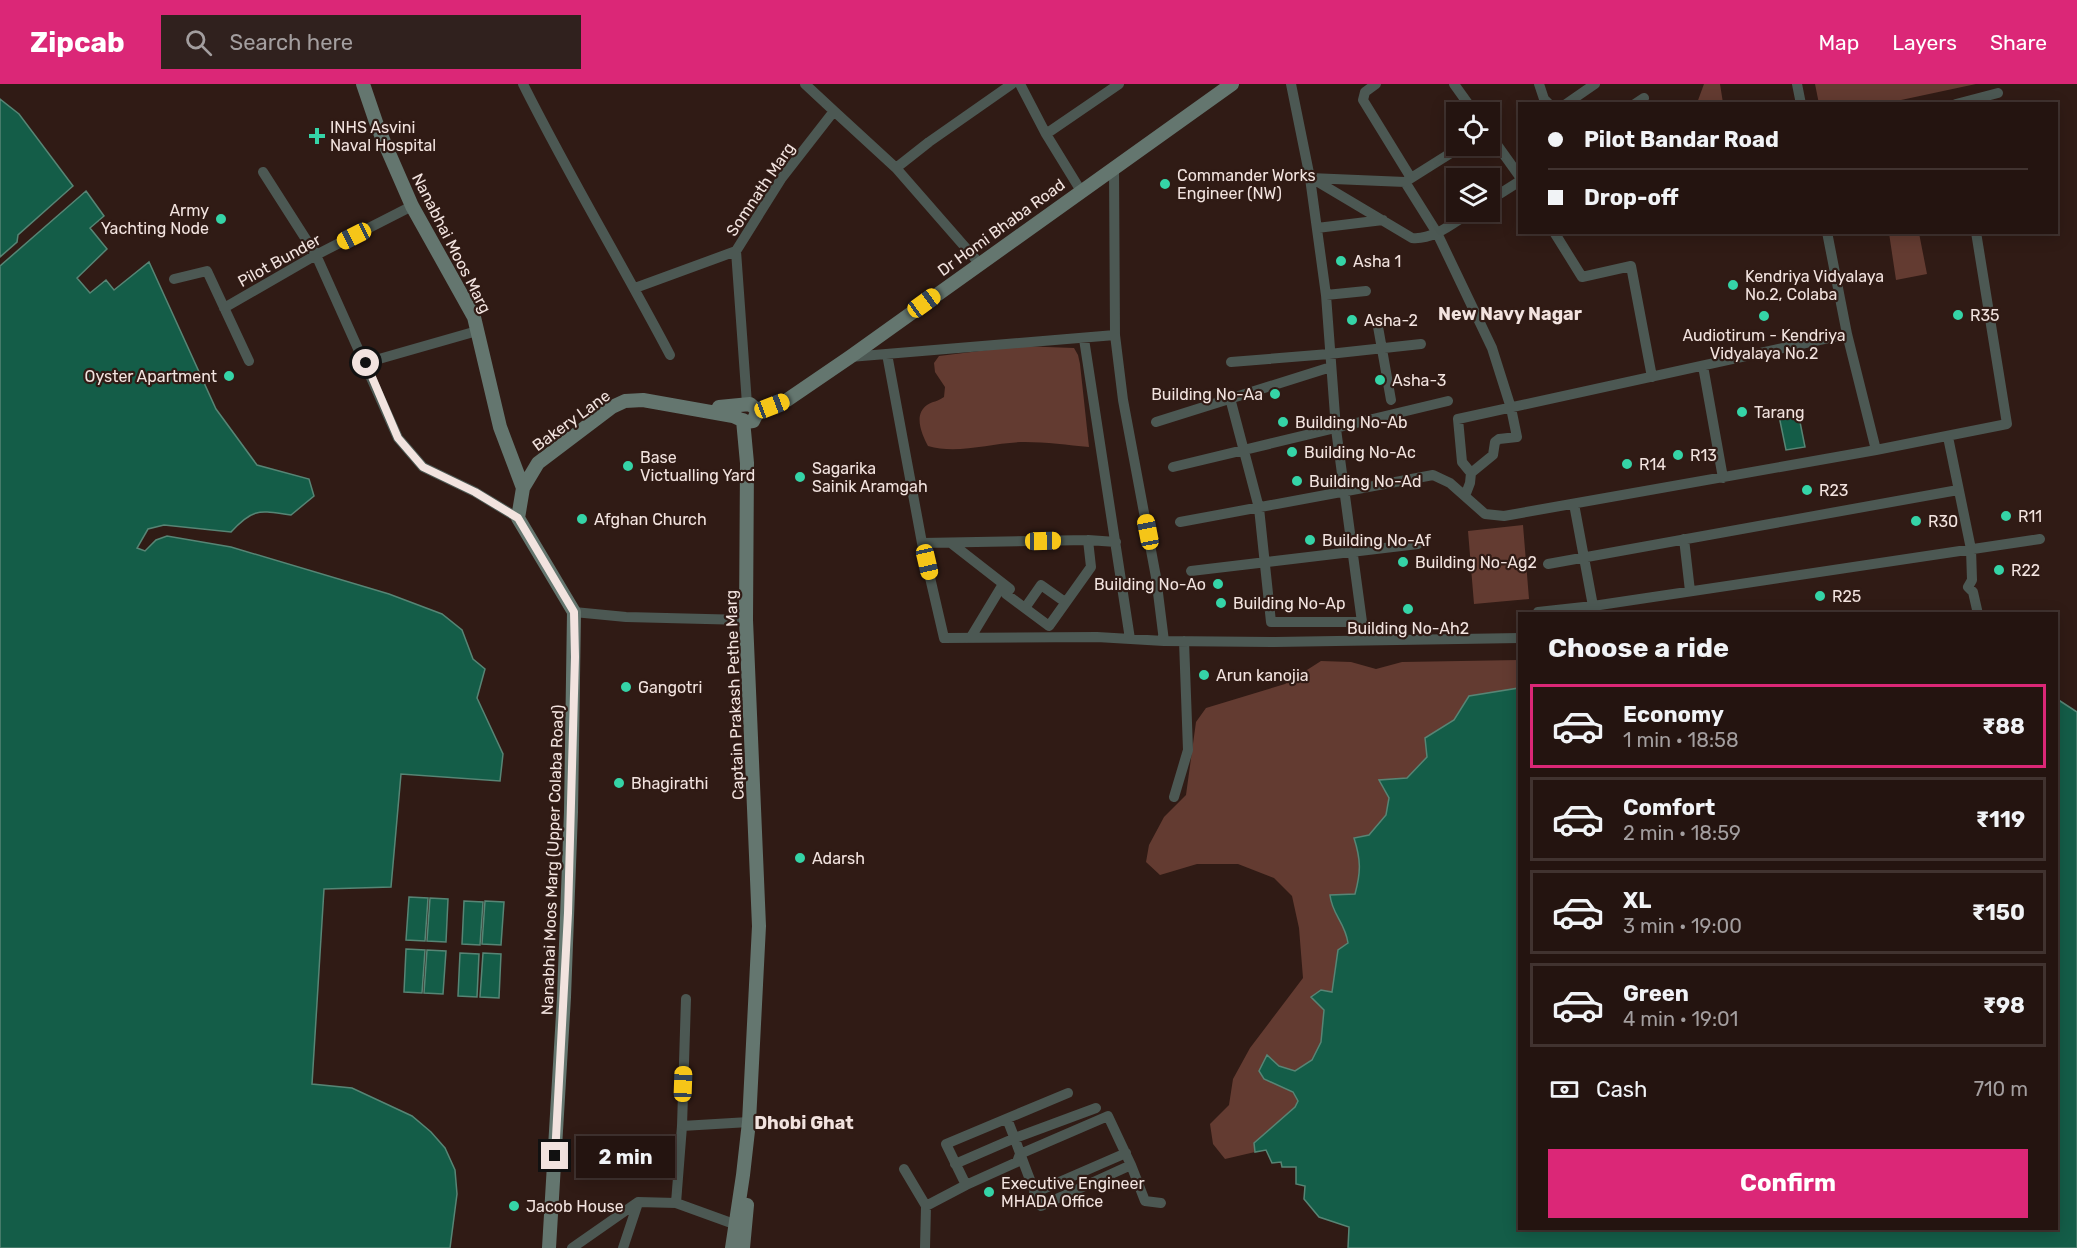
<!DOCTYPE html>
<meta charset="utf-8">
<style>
:root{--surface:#241410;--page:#30211e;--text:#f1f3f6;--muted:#a39e9f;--line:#413330;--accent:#db2777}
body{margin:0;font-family:Rubik,sans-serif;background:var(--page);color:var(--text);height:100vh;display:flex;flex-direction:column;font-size:22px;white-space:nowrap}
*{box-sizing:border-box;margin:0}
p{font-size:20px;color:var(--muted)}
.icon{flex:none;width:33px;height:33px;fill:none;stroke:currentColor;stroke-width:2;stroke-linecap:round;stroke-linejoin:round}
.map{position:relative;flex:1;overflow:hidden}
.details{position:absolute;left:1518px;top:528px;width:540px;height:618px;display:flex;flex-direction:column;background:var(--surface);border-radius:0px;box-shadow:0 3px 15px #0003,0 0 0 2px var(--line)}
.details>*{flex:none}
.guide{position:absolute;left:1518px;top:18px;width:540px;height:132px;border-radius:0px;box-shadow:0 3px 15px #0003,0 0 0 2px var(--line);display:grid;align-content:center;height:132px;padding:0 30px;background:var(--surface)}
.tools{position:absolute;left:1446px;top:18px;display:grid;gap:12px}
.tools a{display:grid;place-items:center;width:54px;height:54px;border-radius:0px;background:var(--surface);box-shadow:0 3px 15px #0003,0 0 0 2px var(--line);font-size:30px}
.end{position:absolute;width:27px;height:27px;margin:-14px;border:8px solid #f2e3df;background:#111;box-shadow:0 0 0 3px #111}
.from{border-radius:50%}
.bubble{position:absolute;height:42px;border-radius:0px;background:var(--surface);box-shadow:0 3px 15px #0003,0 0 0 2px var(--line);font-size:20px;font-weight:700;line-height:42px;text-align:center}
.car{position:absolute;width:18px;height:36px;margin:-18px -9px;border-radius:8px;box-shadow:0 0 4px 2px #0007;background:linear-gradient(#f5c518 24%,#345 0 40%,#f5c518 0 76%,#345 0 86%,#f5c518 0)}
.guide b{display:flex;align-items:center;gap:21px;height:57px;font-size:22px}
.guide b+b{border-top:2px solid var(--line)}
.guide i{width:15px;height:15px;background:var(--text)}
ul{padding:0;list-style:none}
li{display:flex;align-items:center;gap:18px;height:84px;margin:0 12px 9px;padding:0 18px;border:3px solid var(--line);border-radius:0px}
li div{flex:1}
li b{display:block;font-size:22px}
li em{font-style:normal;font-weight:700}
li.active{border-color:var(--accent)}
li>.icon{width:54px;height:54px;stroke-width:1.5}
h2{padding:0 30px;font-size:27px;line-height:72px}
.pay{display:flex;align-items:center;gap:15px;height:66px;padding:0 30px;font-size:22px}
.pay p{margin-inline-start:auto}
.cta{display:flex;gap:12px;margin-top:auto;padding:12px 30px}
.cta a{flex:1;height:69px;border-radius:0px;background:var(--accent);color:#fff;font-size:24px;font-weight:700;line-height:69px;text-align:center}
header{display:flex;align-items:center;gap:36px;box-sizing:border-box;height:84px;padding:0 30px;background:var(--accent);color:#fff}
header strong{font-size:28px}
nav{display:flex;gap:33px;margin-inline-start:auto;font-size:21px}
.search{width:420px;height:54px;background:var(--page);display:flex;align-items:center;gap:15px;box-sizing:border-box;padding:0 21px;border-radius:0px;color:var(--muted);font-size:22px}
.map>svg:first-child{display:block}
.green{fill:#633b31}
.water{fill:#145d48;stroke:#578575;stroke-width:1.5}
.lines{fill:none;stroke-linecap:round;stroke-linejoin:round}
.street{stroke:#4c5853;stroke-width:10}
.secondary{stroke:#64766f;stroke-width:14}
.route{stroke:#f2e3df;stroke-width:8}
.poi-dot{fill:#35d4a7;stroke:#301b15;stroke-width:2}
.labels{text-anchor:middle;stroke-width:4.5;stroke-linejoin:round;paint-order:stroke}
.poi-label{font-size:16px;fill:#f2e3df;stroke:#301b15;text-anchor:start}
.street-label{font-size:16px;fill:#f2e3df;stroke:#301b15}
.neighbourhood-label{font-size:18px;font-weight:bold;fill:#f2e3df;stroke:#301b15}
</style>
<header>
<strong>Zipcab</strong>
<div class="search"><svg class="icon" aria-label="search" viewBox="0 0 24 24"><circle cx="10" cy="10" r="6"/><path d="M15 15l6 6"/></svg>Search here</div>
<nav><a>Map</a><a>Layers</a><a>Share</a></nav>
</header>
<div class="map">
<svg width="2077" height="1164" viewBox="0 0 2077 1164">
<rect width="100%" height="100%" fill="#301b15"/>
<path class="green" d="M1704,0H1720L1723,19H1697Z
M1815,0H1976L1887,19L1819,20Z
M1889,149H1919L1927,190L1896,196Z
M1019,262L1074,264L1078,271L1080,280L1089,363C1068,361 1046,358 1025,358C993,358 959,371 928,362C922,350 913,331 927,321C933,317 937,318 944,313L945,303L935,288L934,279L939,272Z
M1523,441L1529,515L1474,520L1468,447Z
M1519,576V604L1469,612L1454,636L1425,654L1427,673L1389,714L1386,731L1369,751L1354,754C1361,776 1361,788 1355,811H1330C1332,832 1345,837 1348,859L1338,866L1332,908L1324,926L1321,958L1312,976L1295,987L1279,982L1267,971L1298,1016L1295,1023L1254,1059L1255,1068L1225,1075L1213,1060L1210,1040L1229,1021L1233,995L1250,964L1303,894L1299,844L1292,812L1274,794L1238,780H1197L1160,791L1146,778L1149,761L1164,733L1186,711L1196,638L1206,624L1285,600L1321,577L1351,578L1376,585L1402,578Z"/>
<path class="water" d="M0,15L19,30L73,102L18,151L17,158L0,173Z
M86,107L104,132L90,144L107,165L77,194L90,209L106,196L114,206L149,178L216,325L257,381L309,395L314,412L291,431C260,427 254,423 231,448L164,441L148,445L137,464L145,467L156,456L167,452L231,463L389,510L442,530L462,546L473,575L485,585L477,614L503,670L500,697L401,690L391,803L324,805L312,1000L352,1004L412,1032L431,1048L445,1064L455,1086L457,1110L450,1164H0V182Z
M1798,328L1805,363L1786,366L1779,332Z
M1519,604L1520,1144H2056L2057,615L2077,628V1164H1348L1349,1143L1319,1133L1304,1115L1305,1102L1296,1100V1083H1282L1281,1078L1272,1079L1266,1066L1255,1068L1254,1059L1295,1023L1298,1017L1293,1008L1264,995L1259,987L1267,971L1279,982L1295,987L1312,976L1321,958L1324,926L1311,913L1321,906L1332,908L1338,866L1348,859C1345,838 1332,831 1330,811L1355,810C1361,788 1361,776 1354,754L1369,751L1386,731L1389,714L1379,696L1407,694L1427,673L1425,654L1454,636L1469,612Z
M409,813L428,814L425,857L406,856Z
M430,814L448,815L446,858L427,857Z
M464,817L483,818L480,861L462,860Z
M485,817L504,818L501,861L482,860Z
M406,865L425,866L422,909L404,908Z
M427,866L446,867L443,910L424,909Z
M460,869L479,870L477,913L458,912Z
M483,869L501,870L499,914L480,913Z"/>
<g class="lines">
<path class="street" d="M523,0C569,92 622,180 670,271
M1020,0L1046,50L1081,107
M1376,0L1365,8L1363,16L1411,94
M1454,0L1474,28
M1539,0L1544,15L1549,20
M1797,0L1801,20
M1566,20L1595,0
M1635,20L1644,14
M1956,20L1998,9
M834,27L896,84L979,179
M1046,50L1119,0
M1490,51L1520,93
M1114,83L1115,251L1123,316L1156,493L1164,557
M896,84L929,58L1012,0
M263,88L316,171L398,354L423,383L475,408L518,434
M1310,94L1405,98L1437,149L1492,264L1511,324L1517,353L1499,355L1495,358L1493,371L1471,389L1470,399L1465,412
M1313,95L1412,154C1434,156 1453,139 1471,128
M1408,96L1462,62
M1490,116L1520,97
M1317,144L1383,136
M1554,148L1582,193L1631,182L1652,293
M1827,148L1847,250L1876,366
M174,195L207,187L249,277
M635,204L736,167
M1326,211L1366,207
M224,224L316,171L412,122
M1377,237L1391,316
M1084,255L1130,555
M887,270L922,459L1088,456L1116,458
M850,273L1115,251
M1231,278L1329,270L1421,260
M365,279L477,247
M1703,282L1723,394
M1230,314L1259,424L1271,538H1362L1336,345L1326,211L1310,94L1291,0
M747,320L736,167L781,95L834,27L805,0
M1156,338L1331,283
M1948,353L1971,465L1972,496L1968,503L1973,508L1978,530
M1173,383L1448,317
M1471,389L1462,378L1458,335L1847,250
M1574,420L1593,522
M1180,438L1433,391L1450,399L1485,430L1504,432L1876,366L2007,340L1976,148
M1684,455L1690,507
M922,459L944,554L1097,553L1164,557L1275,558L1520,554
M951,459L1010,505L1006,510L1049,542L1091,483L1088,456
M1548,480L1958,406
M1191,487L1418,460
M1025,524L1041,501L1065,518
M574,528L626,533L746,536
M1538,528L1593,522L2040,455
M971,553L1003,500
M1174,713L1188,666L1184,557
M682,1042L749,1038
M955,1080L1015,1054L1096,1024
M1131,1081L1145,1117L1161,1119
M904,1085L926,1122
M966,1101L946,1060L1068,1009
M1034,1109L1126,1069
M676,1119L682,1042L686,915
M572,1164L638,1118L676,1119L734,1140
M623,1164L638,1119
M925,1164L926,1122L966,1101L1017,1078L1020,1070L1108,1032L1131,1081L1041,1122C1028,1094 1019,1064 1007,1035"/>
<path class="secondary" d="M363,0L378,44L412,122L474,233L500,343L523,404
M719,323L750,320L758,327
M758,327L787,316L850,273L1232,0
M549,1164L564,913L571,728L574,528L518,434L523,404L538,379L612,323L625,317L643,316L733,332L746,338L753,337L758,327
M732,1164L743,1091L749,1038L759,842L746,536L747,379L743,336
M743,1164L747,1121"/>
</g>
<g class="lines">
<path class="route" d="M366,279L398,354L423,383L475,408L518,434L574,528L575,573L568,829L555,1072"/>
</g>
<g class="poi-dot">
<path d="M314 43h6v6h6v6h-6v6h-6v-6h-6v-6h6z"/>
<circle cx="1165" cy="100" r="6"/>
<circle cx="221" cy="135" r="6"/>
<circle cx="1341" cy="177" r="6"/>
<circle cx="1733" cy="201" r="6"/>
<circle cx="1958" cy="231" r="6"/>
<circle cx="1764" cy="232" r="6"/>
<circle cx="1352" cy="236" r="6"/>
<circle cx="229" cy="292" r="6"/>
<circle cx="1380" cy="296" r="6"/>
<circle cx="1275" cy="310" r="6"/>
<circle cx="1742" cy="328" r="6"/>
<circle cx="1283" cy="338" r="6"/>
<circle cx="1292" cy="368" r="6"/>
<circle cx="1678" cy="371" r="6"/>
<circle cx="1627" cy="380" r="6"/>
<circle cx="628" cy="382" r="6"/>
<circle cx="800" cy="393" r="6"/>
<circle cx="1297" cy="397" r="6"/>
<circle cx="1807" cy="406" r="6"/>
<circle cx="2006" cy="432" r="6"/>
<circle cx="582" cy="435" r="6"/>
<circle cx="1916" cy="437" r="6"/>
<circle cx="1310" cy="456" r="6"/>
<circle cx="1403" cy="478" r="6"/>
<circle cx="1999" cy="486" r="6"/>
<circle cx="1218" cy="500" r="6"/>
<circle cx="1820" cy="512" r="6"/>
<circle cx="1221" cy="519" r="6"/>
<circle cx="1408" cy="525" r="6"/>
<circle cx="1204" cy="591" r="6"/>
<circle cx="626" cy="603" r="6"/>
<circle cx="619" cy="699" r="6"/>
<circle cx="800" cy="774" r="6"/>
<circle cx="989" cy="1108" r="6"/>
<circle cx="514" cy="1122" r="6"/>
</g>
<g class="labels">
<g class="poi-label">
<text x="330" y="49">INHS Asvini<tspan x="330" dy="18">Naval Hospital</tspan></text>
<text x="1177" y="97">Commander Works<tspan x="1177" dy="18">Engineer (NW)</tspan></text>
<text x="209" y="132" text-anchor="end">Army<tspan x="209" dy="18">Yachting Node</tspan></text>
<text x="1353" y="183">Asha 1</text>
<text x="1745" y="198">Kendriya Vidyalaya<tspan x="1745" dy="18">No.2, Colaba</tspan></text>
<text x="1970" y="237">R35</text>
<text x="1364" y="242">Asha-2</text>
<text x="1764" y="257" text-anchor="middle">Audiotirum - Kendriya<tspan x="1764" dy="18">Vidyalaya No.2</tspan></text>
<text x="217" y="298" text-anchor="end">Oyster Apartment</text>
<text x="1392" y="302">Asha-3</text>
<text x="1263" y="316" text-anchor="end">Building No-Aa</text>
<text x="1754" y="334">Tarang</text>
<text x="1295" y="344">Building No-Ab</text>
<text x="1304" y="374">Building No-Ac</text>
<text x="1690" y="377">R13</text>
<text x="640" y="379">Base<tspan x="640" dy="18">Victualling Yard</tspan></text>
<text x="1639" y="386">R14</text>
<text x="812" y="390">Sagarika<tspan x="812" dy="18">Sainik Aramgah</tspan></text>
<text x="1309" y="403">Building No-Ad</text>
<text x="1819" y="412">R23</text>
<text x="2018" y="438">R11</text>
<text x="594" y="441">Afghan Church</text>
<text x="1928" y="443">R30</text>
<text x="1322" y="462">Building No-Af</text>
<text x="1415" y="484">Building No-Ag2</text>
<text x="2011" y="492">R22</text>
<text x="1206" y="506" text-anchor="end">Building No-Ao</text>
<text x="1832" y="518">R25</text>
<text x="1233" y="525">Building No-Ap</text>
<text x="1408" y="550" text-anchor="middle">Building No-Ah2</text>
<text x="1216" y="597">Arun kanojia</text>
<text x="638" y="609">Gangotri</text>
<text x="631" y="705">Bhagirathi</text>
<text x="812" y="780">Adarsh</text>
<text x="1001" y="1105">Executive Engineer<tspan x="1001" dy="18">MHADA Office</tspan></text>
<text x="526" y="1128">Jacob House</text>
</g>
<g class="street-label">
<text transform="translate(760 105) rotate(-56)" y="6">Somnath Marg</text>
<text transform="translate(1001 143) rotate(-36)" y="6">Dr Homi Bhaba Road</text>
<text transform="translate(452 159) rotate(63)" y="6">Nanabhai Moos Marg</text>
<text transform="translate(279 176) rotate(-29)" y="6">Pilot Bunder</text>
<text transform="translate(571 336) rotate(-36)" y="6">Bakery Lane</text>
<text transform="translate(734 611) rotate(-92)" y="6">Captain Prakash Pethe Marg</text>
<text transform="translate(552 776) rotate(-88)" y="6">Nanabhai Moos Marg (Upper Colaba Road)</text>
</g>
<g class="neighbourhood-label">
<text x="1510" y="236">New Navy Nagar</text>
<text x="804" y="1045">Dhobi Ghat</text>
</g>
</g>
</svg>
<div class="tools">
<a><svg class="icon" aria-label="locate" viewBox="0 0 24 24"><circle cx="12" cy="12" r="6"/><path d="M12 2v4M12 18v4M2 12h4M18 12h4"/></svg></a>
<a><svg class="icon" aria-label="layers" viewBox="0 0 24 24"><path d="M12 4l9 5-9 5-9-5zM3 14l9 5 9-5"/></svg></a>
</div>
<i class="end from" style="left:366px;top:279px"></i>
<i class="end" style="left:555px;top:1072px"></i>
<div class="bubble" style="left:576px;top:1052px;width:99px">2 min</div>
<i class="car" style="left:354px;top:152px;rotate:243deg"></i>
<i class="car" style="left:924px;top:219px;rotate:54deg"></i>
<i class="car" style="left:772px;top:322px;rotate:69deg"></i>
<i class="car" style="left:1148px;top:448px;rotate:349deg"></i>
<i class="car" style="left:1043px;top:457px;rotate:89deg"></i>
<i class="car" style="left:927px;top:478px;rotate:167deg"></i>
<i class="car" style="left:683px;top:1000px;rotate:2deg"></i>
<div class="guide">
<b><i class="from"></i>Pilot Bandar Road</b>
<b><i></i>Drop-off</b>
</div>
<section class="details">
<h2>Choose a ride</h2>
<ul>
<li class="active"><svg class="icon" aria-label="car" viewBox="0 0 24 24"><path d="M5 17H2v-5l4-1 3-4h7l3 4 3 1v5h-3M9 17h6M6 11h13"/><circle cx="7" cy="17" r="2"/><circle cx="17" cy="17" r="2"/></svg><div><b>Economy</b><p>1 min · 18:58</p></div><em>₹88</em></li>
<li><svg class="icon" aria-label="car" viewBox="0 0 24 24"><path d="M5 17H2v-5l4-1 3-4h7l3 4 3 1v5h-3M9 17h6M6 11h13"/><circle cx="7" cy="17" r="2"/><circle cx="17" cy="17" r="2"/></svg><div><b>Comfort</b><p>2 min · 18:59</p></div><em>₹119</em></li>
<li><svg class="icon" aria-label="car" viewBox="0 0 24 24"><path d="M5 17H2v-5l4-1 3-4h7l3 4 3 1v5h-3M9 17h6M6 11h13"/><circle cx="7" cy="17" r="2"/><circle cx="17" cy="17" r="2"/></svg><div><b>XL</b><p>3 min · 19:00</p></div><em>₹150</em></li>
<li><svg class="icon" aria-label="car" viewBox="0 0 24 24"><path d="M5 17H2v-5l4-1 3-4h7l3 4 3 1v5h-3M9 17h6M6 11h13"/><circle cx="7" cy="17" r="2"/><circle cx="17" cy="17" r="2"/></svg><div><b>Green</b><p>4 min · 19:01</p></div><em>₹98</em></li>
</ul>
<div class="pay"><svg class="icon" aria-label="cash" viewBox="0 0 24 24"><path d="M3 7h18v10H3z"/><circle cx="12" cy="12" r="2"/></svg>Cash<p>710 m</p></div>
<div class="cta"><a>Confirm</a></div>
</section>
</div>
